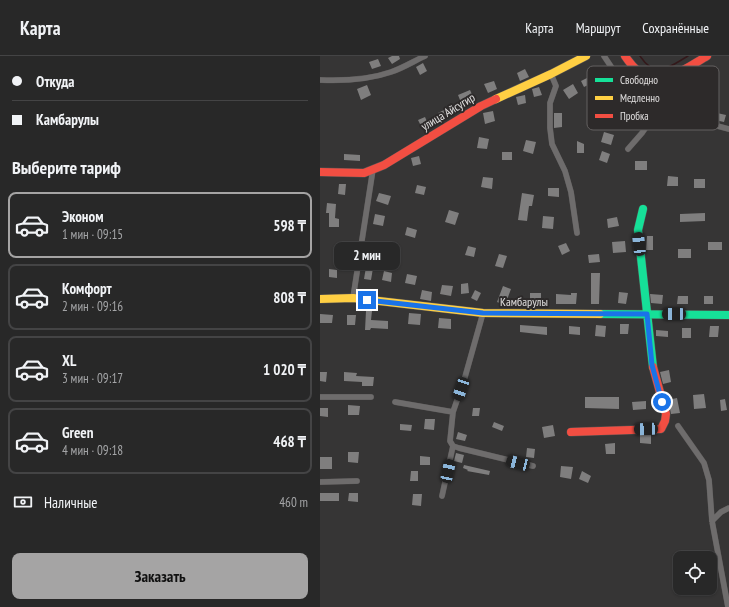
<!DOCTYPE html>
<html lang="ru">
<meta charset="utf-8">
<style>
:root{--surface:#282828;--page:#303030;--text:#f1f3f6;--muted:#a5a6a8;--line:#444445;--accent:#a5a4a4}
body{margin:0;font-family:"PT Sans Narrow",sans-serif;background:var(--page);color:var(--text);height:100vh;display:flex;flex-direction:column;font-size:15px;white-space:nowrap}
*{box-sizing:border-box;margin:0}
p{font-size:13px;color:var(--muted)}
.icon{flex:none;width:22px;height:22px;fill:none;stroke:currentColor;stroke-width:2;stroke-linecap:round;stroke-linejoin:round}
.map{position:relative;flex:1;overflow:hidden}
.details{display:flex;flex-direction:column;background:var(--surface);width:320px}
.details>*{flex:none}
.banner{display:grid;align-content:center;height:88px;padding:0 12px;background:var(--surface)}
.tools{position:absolute;left:353px;top:495px;display:grid;gap:8px}
.tools a{display:grid;place-items:center;width:44px;height:44px;border-radius:8px;background:var(--surface);box-shadow:0 1px 3px #0004,0 0 0 1px var(--line);font-size:20px}
.end{position:absolute;width:18px;height:18px;margin:-9px;border:5px solid #1a73e8;background:#fff;box-shadow:0 0 0 2px #fff}
.from{border-radius:50%}
.bubble{position:absolute;height:28px;border-radius:8px;background:var(--surface);box-shadow:0 1px 3px #0004,0 0 0 1px var(--line);font-size:13px;font-weight:700;line-height:28px;text-align:center}
.car{position:absolute;width:12px;height:24px;margin:-12px -6px;border-radius:5px;box-shadow:0 0 3px 1px #0007;background:linear-gradient(#222 24%,#8ab4d8 0 40%,#222 0 76%,#8ab4d8 0 86%,#222 0)}
.banner b{display:flex;align-items:center;gap:14px;height:38px;font-size:15px}
.banner b+b{border-top:1px solid var(--line)}
.banner i{width:10px;height:10px;background:var(--text)}
ul{padding:0;list-style:none}
li{display:flex;align-items:center;gap:12px;height:66px;margin:0 8px 6px;padding:0 4px;border:2px solid var(--line);border-radius:8px}
li div{flex:1}
li b{display:block;font-size:15px}
li em{font-style:normal;font-weight:700}
li.active{border-color:var(--accent)}
li>.icon{width:36px;height:36px;stroke-width:1.5}
h2{padding:0 12px;font-size:18px;line-height:48px}
.pay{display:flex;align-items:center;gap:10px;height:44px;padding:0 12px;font-size:15px}
.pay p{margin-inline-start:auto}
.action{display:flex;gap:8px;margin-top:auto;padding:8px 12px}
.action a{flex:1;height:46px;border-radius:8px;background:var(--accent);color:#111;font-size:16px;font-weight:700;line-height:46px;text-align:center}
header{display:flex;align-items:center;gap:24px;box-sizing:border-box;height:56px;padding:0 20px;background:var(--surface);border-bottom:1px solid var(--line)}
header strong{font-size:19px}
nav{display:flex;gap:22px;margin-inline-start:auto;font-size:14px}
main{display:flex;flex:1;min-height:0}
.map>svg:first-child{display:block}
.lines{fill:none;stroke-linecap:round;stroke-linejoin:round}
.stream{stroke:#33181a;stroke-width:1.5}
.building{fill:#7f7e7e}
.street-casing{stroke:#555353;stroke-width:6}
.fast-casing{stroke:#555353;stroke-width:9}
.slow-casing{stroke:#555353;stroke-width:9}
.jam-casing{stroke:#555353;stroke-width:9}
.street{stroke:#6e6c6c;stroke-width:5.5}
.fast{stroke:#16e098;stroke-width:8}
.slow{stroke:#ffcf43;stroke-width:8}
.jam{stroke:#f24e42;stroke-width:8}
.route{stroke:#1a73e8;stroke-width:5}
.labels{text-anchor:middle;stroke-width:4;stroke-linejoin:round;paint-order:stroke}
.street-label{font-size:12px;fill:#e1dfdf;stroke:#2d2a2a}
.key{fill:#2d2a2a;stroke:#636060;stroke-width:1}
.key-label{font-size:11px;fill:#e1dfdf}
</style>
<header>
<strong>Карта</strong>
<nav><a>Карта</a><a>Маршрут</a><a>Сохранённые</a></nav>
</header>
<main>
<section class="details">
<div class="banner">
<b><i class="from"></i>Откуда</b>
<b><i></i>Камбарулы</b>
</div>
<h2>Выберите тариф</h2>
<ul>
<li class="active"><svg class="icon" aria-label="car" viewBox="0 0 24 24"><path d="M5 17H2v-5l4-1 3-4h7l3 4 3 1v5h-3M9 17h6M6 11h13"/><circle cx="7" cy="17" r="2"/><circle cx="17" cy="17" r="2"/></svg><div><b>Эконом</b><p>1 мин · 09:15</p></div><em>598 ₸</em></li>
<li><svg class="icon" aria-label="car" viewBox="0 0 24 24"><path d="M5 17H2v-5l4-1 3-4h7l3 4 3 1v5h-3M9 17h6M6 11h13"/><circle cx="7" cy="17" r="2"/><circle cx="17" cy="17" r="2"/></svg><div><b>Комфорт</b><p>2 мин · 09:16</p></div><em>808 ₸</em></li>
<li><svg class="icon" aria-label="car" viewBox="0 0 24 24"><path d="M5 17H2v-5l4-1 3-4h7l3 4 3 1v5h-3M9 17h6M6 11h13"/><circle cx="7" cy="17" r="2"/><circle cx="17" cy="17" r="2"/></svg><div><b>XL</b><p>3 мин · 09:17</p></div><em>1 020 ₸</em></li>
<li><svg class="icon" aria-label="car" viewBox="0 0 24 24"><path d="M5 17H2v-5l4-1 3-4h7l3 4 3 1v5h-3M9 17h6M6 11h13"/><circle cx="7" cy="17" r="2"/><circle cx="17" cy="17" r="2"/></svg><div><b>Green</b><p>4 мин · 09:18</p></div><em>468 ₸</em></li>
</ul>
<div class="pay"><svg class="icon" aria-label="cash" viewBox="0 0 24 24"><path d="M3 7h18v10H3z"/><circle cx="12" cy="12" r="2"/></svg>Наличные<p>460 m</p></div>
<div class="action"><a>Заказать</a></div>
</section>
<div class="map">
<svg width="409" height="551" viewBox="0 0 409 551">
<rect width="100%" height="100%" fill="#363535"/>
<g class="lines">
<path class="stream" d="M320,0C336,24 349,11 368,0"/>
</g>
<path class="building" d="M72,0H79L80,3L72,8L68,2Z
M58,3L61,10L52,13L49,6Z
M103,7L107,15L100,19L96,11Z
M205,13L209,21L200,25L197,17Z
M269,21L272,27L264,31L261,25Z
M174,25L177,33L168,37L164,28Z
M253,28L258,37L249,43L243,34Z
M47,29L51,39L41,44L37,33Z
M219,31L222,39L214,41L212,33Z
M150,34L154,43L142,49L138,39Z
M205,39L206,47L198,49L196,41Z
M128,52L131,58L122,63L118,57Z
M173,55L175,65L165,68L163,57Z
M234,57H242V71L234,72Z
M397,57L406,59L404,66L395,64Z
M105,61L108,68L102,72L98,64Z
M284,76L294,79L291,89L281,86Z
M159,81L169,83L167,93L157,92Z
M206,84L216,86L213,98L203,95Z
M257,85L264,88V97H257Z
M282,95L290,98L287,107L279,104Z
M182,96H192V104H182Z
M24,98L40,99V105L24,104Z
M99,100L101,108L93,110L91,102Z
M315,105H327V114H315Z
M348,120L358,121V130H347Z
M163,121L173,122L172,133L161,131Z
M374,123H385V132H374Z
M19,128H26L25,139L18,138Z
M97,129L106,131L104,139L95,137Z
M228,132H239V141L228,140Z
M59,137L71,140L68,149L56,145Z
M202,137L214,139L212,150H209L207,165L198,164Z
M7,147L16,148L15,162L19,163V171H9V157H6Z
M129,154L139,157L135,169L125,166Z
M385,157V165L360,166V158Z
M55,158L65,160L63,170L53,168Z
M223,160L234,161L233,173L222,172Z
M297,161L299,170L288,172L287,163Z
M87,171L97,174L95,182L85,179Z
M327,180H333V194H326Z
M305,185L306,196L293,197L292,186Z
M388,186H402V194H388Z
M246,187L250,195L242,199L238,190Z
M148,190L156,192L154,201L145,199Z
M358,193H371V202H358Z
M179,198L187,200L183,212L175,210Z
M279,198L280,206L269,207L268,199Z
M46,211L53,212L51,224L44,223Z
M9,213L17,214V222L9,221Z
M64,215L72,217L71,226L62,224Z
M271,217H280L279,248H271Z
M87,218L97,220L95,229L85,227Z
M148,227L149,237L141,238V228Z
M122,229L133,230L131,240L120,238Z
M183,230L191,233L185,249L177,246Z
M102,234L112,236L111,245L100,243Z
M155,234L161,237L157,245L151,242Z
M299,236L308,237L306,248L298,247Z
M210,237H221V248H210Z
M251,237H257L256,248H236V238L251,239Z
M330,238L343,239L342,248L331,247Z
M358,240H368V248H357Z
M384,240H393V248H384Z
M46,255H52L51,264L68,265V273L51,272L50,274H45Z
M89,257L101,258L100,269L88,268Z
M0,258L13,259L12,267H0Z
M27,259H36L35,269H27Z
M119,262L131,263V273L118,272Z
M300,268H309L308,278H300Z
M200,269L227,271V279L200,276Z
M276,269L286,270L285,281L275,280Z
M249,270L260,271V279L249,278Z
M390,270H399L398,281H389Z
M362,272H371V282H362Z
M336,274L348,275V281L336,280Z
M349,314L351,326L343,328L340,316Z
M0,316H7L6,326L0,325Z
M24,316L37,317L36,320L54,321L53,330H42V326L24,325Z
M384,338L386,352L374,353L373,339Z
M265,341H299V353L265,352Z
M357,342L360,357L351,358L348,344Z
M405,343L407,354L401,355L400,344Z
M326,345V353L313,354L312,346Z
M28,349L40,350L39,359H28Z
M0,352H8V361L0,360Z
M153,352H160L159,360H152Z
M105,363H115L114,374L104,373Z
M174,366L184,370L182,375L172,371Z
M80,368L92,369L91,375L80,374Z
M233,369L235,380L224,382L222,371Z
M138,376L147,379L145,385L136,383Z
M320,379H331V388L320,387Z
M295,387V398H286L285,388Z
M207,392L215,393L214,402L206,401Z
M28,396H39L38,407L28,406Z
M136,397L144,399L142,407L134,405Z
M100,400L110,401V409H100Z
M0,401H12V413H0Z
M144,409L170,415L169,419L147,415L148,414L143,412Z
M241,410L253,411L251,423L240,421Z
M91,415H98V425H90Z
M262,415L271,420L268,427L259,423Z
M0,437H19V445H0Z
M29,437H38V446L28,445Z
M93,438H102L101,450L92,449Z"/>
<g class="lines">
<defs>
<path id="street" d="M284,0L292,12L310,32L331,47L333,61L322,77L308,93
M231,18L236,30L230,47V72L232,88L245,115L251,136L257,177
M0,24C24,25 48,24 71,16C83,12 94,5 105,0
M331,47L364,61L409,73
M33,242L53,113
M163,257L145,321L133,356L130,385L133,390L139,392L213,410
M0,341H51
M75,346L133,356
M358,370L384,407L389,424L392,465L408,551
M0,426L37,425
M122,440L133,390
M392,465L401,456L409,452"/>
<path id="fast" d="M323,153L318,174L333,311
M280,258L409,259"/>
<path id="slow" d="M176,43L231,18L266,0
M0,243L33,242L163,257L280,258"/>
<path id="jam" d="M305,0C309,6 314,12 319,16C341,33 368,11 387,0
M0,116L44,117L64,109L161,50L176,43
M251,376L341,373L345,365L346,358L333,311"/>
</defs>
<use href="#street" class="street-casing"/>
<use href="#fast" class="fast-casing"/>
<use href="#slow" class="slow-casing"/>
<use href="#jam" class="jam-casing"/>
<use href="#street" class="street"/>
<use href="#fast" class="fast"/>
<use href="#slow" class="slow"/>
<use href="#jam" class="jam"/>
</g>
<g class="lines">
<path class="route" d="M47,244L163,257L327,258L332,309L342,346"/>
</g>
<g class="labels">
<g class="street-label">
<text transform="translate(128 56) rotate(-31)" y="4">улица Айсугир</text>
<text x="204" y="250">Камбарулы</text>
</g>
</g>
<rect x="267" y="10" width="132" height="64" rx="6" class="key"/>
<rect x="275" y="22" width="18" height="4" fill="#16e098"/>
<rect x="275" y="40" width="18" height="4" fill="#ffcf43"/>
<rect x="275" y="58" width="18" height="4" fill="#f24e42"/>
<g class="key-label">
<text x="300" y="28">Свободно</text>
<text x="300" y="46">Медленно</text>
<text x="300" y="64">Пробка</text>
</g>
</svg>
<div class="tools">
<a><svg class="icon" aria-label="locate" viewBox="0 0 24 24"><circle cx="12" cy="12" r="6"/><path d="M12 2v4M12 18v4M2 12h4M18 12h4"/></svg></a>
</div>
<i class="end from" style="left:342px;top:346px"></i>
<i class="end" style="left:47px;top:244px"></i>
<div class="bubble" style="left:14px;top:186px;width:66px">2 мин</div>
<i class="car" style="left:319px;top:188px;rotate:354deg"></i>
<i class="car" style="left:354px;top:258px;rotate:270deg"></i>
<i class="car" style="left:141px;top:333px;rotate:199deg"></i>
<i class="car" style="left:326px;top:373px;rotate:268deg"></i>
<i class="car" style="left:198px;top:407px;rotate:284deg"></i>
<i class="car" style="left:128px;top:415px;rotate:12deg"></i>
</div>
</main>
